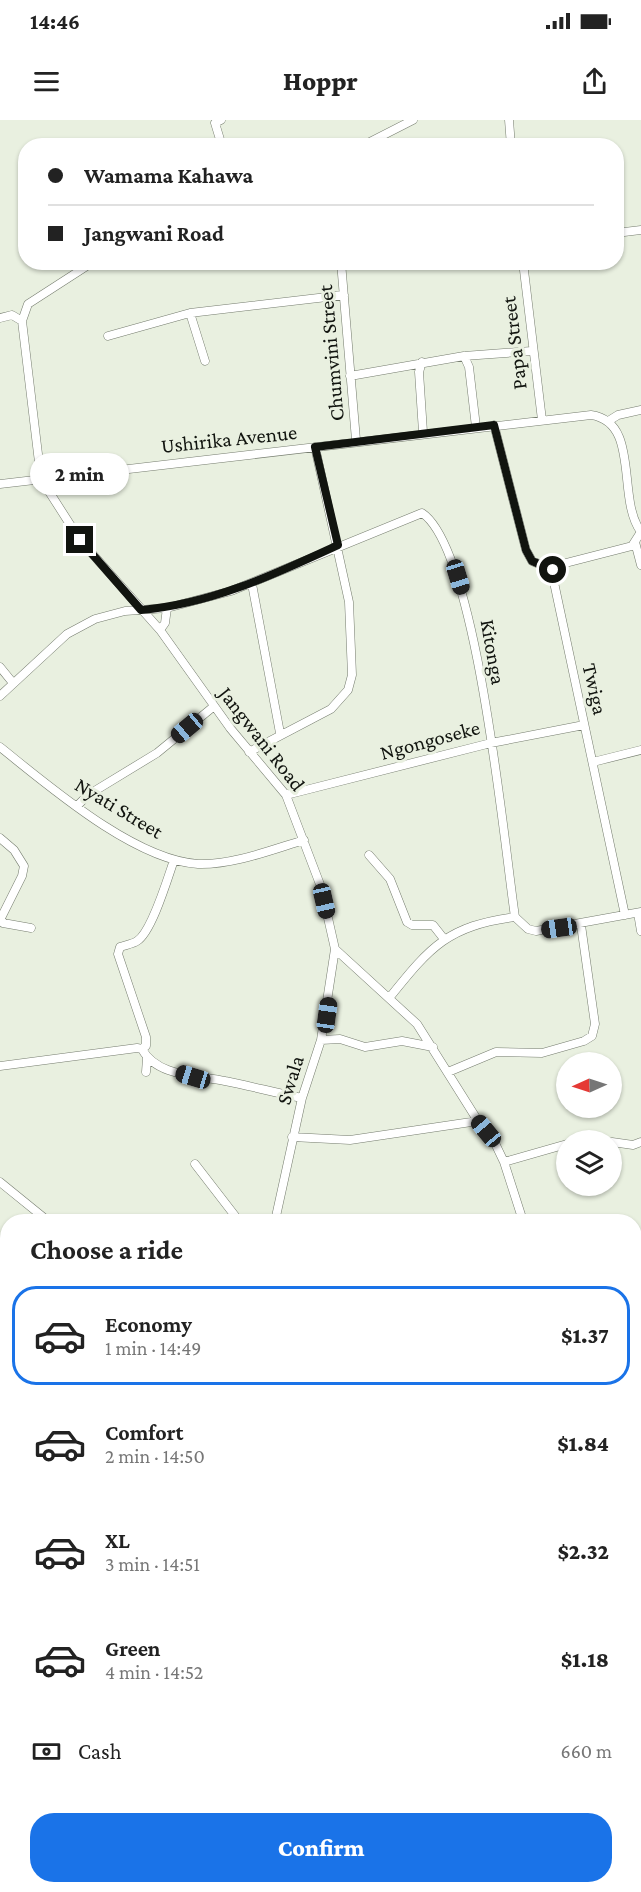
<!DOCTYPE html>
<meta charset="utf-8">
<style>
:root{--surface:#fff;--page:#f6f6f6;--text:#222;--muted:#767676;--line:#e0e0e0;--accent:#1a73e8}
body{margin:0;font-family:"Crimson Pro",serif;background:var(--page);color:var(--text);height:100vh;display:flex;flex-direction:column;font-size:22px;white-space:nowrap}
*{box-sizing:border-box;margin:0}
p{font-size:20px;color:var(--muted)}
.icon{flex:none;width:33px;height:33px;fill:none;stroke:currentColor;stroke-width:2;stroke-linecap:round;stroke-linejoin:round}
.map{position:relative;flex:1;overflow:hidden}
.drawer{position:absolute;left:0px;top:1094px;width:642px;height:680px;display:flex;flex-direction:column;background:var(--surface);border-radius:24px 24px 0 0;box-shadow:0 2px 4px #0004}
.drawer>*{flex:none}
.banner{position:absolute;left:18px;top:18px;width:606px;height:132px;border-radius:24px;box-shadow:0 2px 4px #0004;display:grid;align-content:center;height:132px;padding:0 30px;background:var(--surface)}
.needle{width:39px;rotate:267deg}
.fabs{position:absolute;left:556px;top:932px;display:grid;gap:12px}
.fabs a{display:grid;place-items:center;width:66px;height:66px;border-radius:50%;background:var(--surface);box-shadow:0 2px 4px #0004;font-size:30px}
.end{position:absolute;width:27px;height:27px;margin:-14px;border:8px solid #11140f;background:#fff;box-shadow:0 0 0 3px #fff}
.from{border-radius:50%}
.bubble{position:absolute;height:42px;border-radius:21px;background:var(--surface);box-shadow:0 2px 4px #0004;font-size:20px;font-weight:800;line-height:42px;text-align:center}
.car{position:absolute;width:18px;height:36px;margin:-18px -9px;border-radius:8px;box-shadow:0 0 4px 2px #0007;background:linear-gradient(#222 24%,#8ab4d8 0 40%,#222 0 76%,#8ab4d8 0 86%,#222 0)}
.banner b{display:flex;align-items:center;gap:21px;height:57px;font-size:22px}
.banner b+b{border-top:2px solid var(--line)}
.banner i{width:15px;height:15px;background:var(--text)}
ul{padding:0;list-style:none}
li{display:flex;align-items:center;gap:18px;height:99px;margin:0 12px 9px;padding:0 18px;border:3px solid transparent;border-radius:24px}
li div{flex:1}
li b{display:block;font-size:22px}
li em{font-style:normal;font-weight:800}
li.active{border-color:var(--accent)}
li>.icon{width:54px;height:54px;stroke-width:1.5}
h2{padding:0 30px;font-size:27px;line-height:72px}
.pay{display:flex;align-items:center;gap:15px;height:66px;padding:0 30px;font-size:22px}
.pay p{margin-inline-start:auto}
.action{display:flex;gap:12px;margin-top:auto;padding:12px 30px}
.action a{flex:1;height:69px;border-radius:24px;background:var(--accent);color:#fff;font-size:24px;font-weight:800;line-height:69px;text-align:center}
.status{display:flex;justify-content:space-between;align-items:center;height:42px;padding:0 30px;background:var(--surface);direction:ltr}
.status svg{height:16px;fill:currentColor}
header{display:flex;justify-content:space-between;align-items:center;height:78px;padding:0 30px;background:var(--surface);font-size:27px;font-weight:800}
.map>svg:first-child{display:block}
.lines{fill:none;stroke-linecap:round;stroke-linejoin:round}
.stream{stroke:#ab88aa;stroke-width:2}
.minor-casing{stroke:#757c6e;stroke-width:9}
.trunk-casing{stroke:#586c3e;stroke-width:14}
.minor{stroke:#fff;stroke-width:8}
.trunk{stroke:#98af7a;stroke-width:12}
.route{stroke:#11140f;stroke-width:8}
.labels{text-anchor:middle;stroke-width:6;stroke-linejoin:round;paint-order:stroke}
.street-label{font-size:21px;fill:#11140f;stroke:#e9f0e0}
</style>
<div class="status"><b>14:46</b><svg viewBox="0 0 49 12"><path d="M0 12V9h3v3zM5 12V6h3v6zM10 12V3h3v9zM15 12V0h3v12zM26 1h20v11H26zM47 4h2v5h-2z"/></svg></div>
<header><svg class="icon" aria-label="menu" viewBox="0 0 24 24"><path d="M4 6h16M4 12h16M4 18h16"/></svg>Hoppr<svg class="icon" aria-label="share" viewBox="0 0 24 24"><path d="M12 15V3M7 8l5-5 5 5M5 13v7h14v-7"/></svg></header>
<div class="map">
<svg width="641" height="1772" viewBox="0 0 641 1772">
<rect width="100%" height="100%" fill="#e9f0e0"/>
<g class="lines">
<path class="stream" d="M634,1537L641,1535
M0,1696L8,1693
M0,1734L8,1732"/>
<defs>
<path id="minor" d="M221,0L215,3L222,26
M509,0L511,26
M362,26L413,0
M616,113L641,110
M93,142L28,184L22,201L41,359L80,420L160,510L230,608L286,675L321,767L335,829L417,904L478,1001L493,1019L504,1042L523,1101
M341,142L356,320
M523,142L542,300
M190,193L205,241
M0,198L12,195L22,201
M108,216L190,193L344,175
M464,236L469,247L476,307
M422,242L419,252L423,312
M350,256L464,236L532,231
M610,300L618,295L641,290
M494,305L526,430L532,441L553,450
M0,364L591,295C641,302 616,379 641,412
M635,422L641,445
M252,464L280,613
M160,510L165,503L167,488
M0,547L13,563
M0,576L67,514L95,499L125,491L167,488L231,471L422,393C477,429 504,723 515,797
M0,627C49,666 134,740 198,744C233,745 271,730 304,720
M249,632L331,589L348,570L352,555L349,482L315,327
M593,642L641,630
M286,675L491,623L584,605
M77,686L88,675L157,633L213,587
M0,718L14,730L24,746L22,756L1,798L3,803L31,808
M369,735L390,759L407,802L412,805H433L444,819
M638,793L641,811
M625,795L552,453L558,445L632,426L641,412
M390,877C431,826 448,806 515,797L528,809L536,811L641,792
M321,920L340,919L365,927L402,921L433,927
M142,929L146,926V917L118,834L120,827C125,825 133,824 137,821C152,812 168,757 174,740
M0,946L137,928L142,929C157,957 198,955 225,961C251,966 276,973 302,978
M146,952L147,938
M448,952L496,932L542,933L584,921L592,916L595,904L581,805
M292,1017L350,1020L478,1001
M612,1022L633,1025L641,1022
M504,1042L567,1024
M195,1044L239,1101
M0,1062L48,1101
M275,1101L302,978L321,920L335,829
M0,1255L8,1253
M634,1267L641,1274
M634,1279L641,1282
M2,1424L8,1423
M634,1495L641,1494
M634,1550L641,1549
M0,1583L8,1585
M0,1683L8,1680
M0,1744L8,1742
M167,1766L169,1772
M625,1766L634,1772
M357,1772L422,1767L454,1772"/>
<path id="trunk" d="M634,1517L641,1515
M634,1531L641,1529
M0,1710L8,1707
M0,1726L8,1723"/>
</defs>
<use href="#minor" class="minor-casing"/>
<use href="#trunk" class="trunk-casing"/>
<use href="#minor" class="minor"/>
<use href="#trunk" class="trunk"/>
</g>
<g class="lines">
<path class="route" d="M80,420L141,490C212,484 275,454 338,425L315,327L494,305L526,430L532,441L553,450"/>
</g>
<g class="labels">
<g class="street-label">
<text transform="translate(514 223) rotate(-97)" y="7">Papa Street</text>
<text transform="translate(331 233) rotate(-95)" y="7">Chumvini Street</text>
<text transform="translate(229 319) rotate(-6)" y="7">Ushirika Avenue</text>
<text transform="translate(493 532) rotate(80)" y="7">Kitonga</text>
<text transform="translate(595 569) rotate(77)" y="7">Twiga</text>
<text transform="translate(262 619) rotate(52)" y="7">Jangwani Road</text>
<text transform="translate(430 620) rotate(-15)" y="7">Ngongoseke</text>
<text transform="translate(119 688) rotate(31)" y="7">Nyati Street</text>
<text transform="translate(290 960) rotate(-73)" y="7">Swala</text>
</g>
</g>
</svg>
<div class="fabs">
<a><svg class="needle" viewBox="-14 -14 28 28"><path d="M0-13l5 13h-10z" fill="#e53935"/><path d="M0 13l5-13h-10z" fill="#767676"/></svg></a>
<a><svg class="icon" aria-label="layers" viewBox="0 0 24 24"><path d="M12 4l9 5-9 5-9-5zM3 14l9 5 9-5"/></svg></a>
</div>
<i class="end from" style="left:553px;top:450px"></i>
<i class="end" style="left:80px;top:420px"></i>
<div class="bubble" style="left:30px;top:333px;width:99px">2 min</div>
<i class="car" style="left:458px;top:457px;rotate:163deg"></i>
<i class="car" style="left:187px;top:608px;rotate:230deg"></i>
<i class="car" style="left:324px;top:781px;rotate:167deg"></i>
<i class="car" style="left:559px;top:808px;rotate:262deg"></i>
<i class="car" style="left:327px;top:895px;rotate:8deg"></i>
<i class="car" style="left:193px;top:957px;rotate:287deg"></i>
<i class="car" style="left:486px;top:1011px;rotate:320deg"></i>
<div class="banner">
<b><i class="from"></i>Wamama Kahawa</b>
<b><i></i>Jangwani Road</b>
</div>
<section class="drawer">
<h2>Choose a ride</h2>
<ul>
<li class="active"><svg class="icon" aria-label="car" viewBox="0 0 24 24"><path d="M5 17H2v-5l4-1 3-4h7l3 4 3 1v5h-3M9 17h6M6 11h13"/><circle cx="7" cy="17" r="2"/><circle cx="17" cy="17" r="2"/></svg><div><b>Economy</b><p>1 min · 14:49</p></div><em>$1.37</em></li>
<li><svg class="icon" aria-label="car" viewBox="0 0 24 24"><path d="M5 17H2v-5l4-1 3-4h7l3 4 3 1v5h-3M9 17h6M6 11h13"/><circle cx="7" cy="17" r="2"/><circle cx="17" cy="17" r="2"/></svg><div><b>Comfort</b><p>2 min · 14:50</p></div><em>$1.84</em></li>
<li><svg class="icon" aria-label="car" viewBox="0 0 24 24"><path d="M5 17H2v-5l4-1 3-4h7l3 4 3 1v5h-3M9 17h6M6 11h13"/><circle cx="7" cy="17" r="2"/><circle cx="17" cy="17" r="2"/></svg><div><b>XL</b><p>3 min · 14:51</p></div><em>$2.32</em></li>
<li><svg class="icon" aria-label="car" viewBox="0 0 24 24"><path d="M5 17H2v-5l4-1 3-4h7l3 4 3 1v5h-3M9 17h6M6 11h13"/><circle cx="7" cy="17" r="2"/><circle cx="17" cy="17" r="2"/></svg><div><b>Green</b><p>4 min · 14:52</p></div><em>$1.18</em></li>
</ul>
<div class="pay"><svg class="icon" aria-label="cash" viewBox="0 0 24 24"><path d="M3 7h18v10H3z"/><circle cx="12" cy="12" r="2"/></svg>Cash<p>660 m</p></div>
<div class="action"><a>Confirm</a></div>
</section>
</div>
